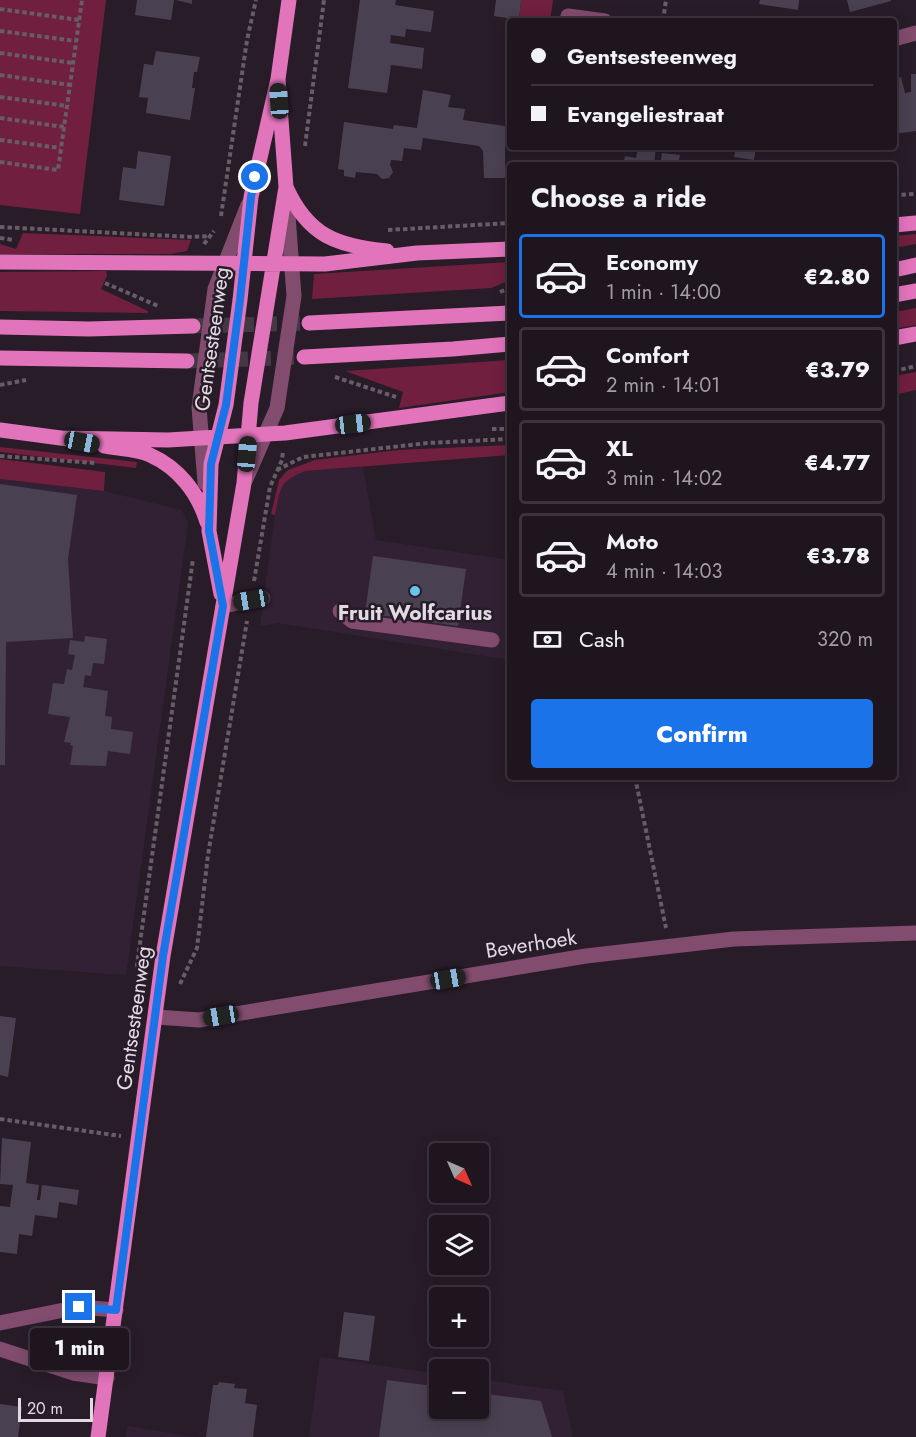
<!DOCTYPE html>
<meta charset="utf-8">
<style>
:root{--surface:#1e151f;--page:#2b222c;--text:#f1f3f6;--muted:#a19fa4;--line:#3c343d;--accent:#1a73e8}
body{margin:0;font-family:Jost,sans-serif;background:var(--page);color:var(--text);height:100vh;display:flex;flex-direction:column;font-size:22px;white-space:nowrap}
*{box-sizing:border-box;margin:0}
p{font-size:20px;color:var(--muted)}
.icon{flex:none;width:33px;height:33px;fill:none;stroke:currentColor;stroke-width:2;stroke-linecap:round;stroke-linejoin:round}
.map{position:relative;flex:1;overflow:hidden}
.details{position:absolute;left:507px;top:162px;width:390px;height:618px;display:flex;flex-direction:column;background:var(--surface);border-radius:6px;box-shadow:0 3px 15px #0003,0 0 0 2px var(--line)}
.details>*{flex:none}
.hud{position:absolute;left:507px;top:18px;width:390px;height:132px;border-radius:6px;box-shadow:0 3px 15px #0003,0 0 0 2px var(--line);display:grid;align-content:center;height:132px;padding:0 24px;background:var(--surface)}
.needle{width:39px;rotate:135deg}
.buttons{position:absolute;left:429px;top:1143px;display:grid;gap:12px}
.buttons a{display:grid;place-items:center;width:60px;height:60px;border-radius:6px;background:var(--surface);box-shadow:0 3px 15px #0003,0 0 0 2px var(--line);font-size:30px}
.scale{position:absolute;left:18px;bottom:15px;width:75px;box-sizing:border-box;padding-left:6px;border:3px solid #e2dae3;border-top:0;font-size:16px;line-height:21px;white-space:nowrap;color:#e2dae3;-webkit-text-stroke:4px #281c29;paint-order:stroke}
.end{position:absolute;width:27px;height:27px;margin:-14px;border:8px solid #1a73e8;background:#fff;box-shadow:0 0 0 3px #fff}
.from{border-radius:50%}
.bubble{position:absolute;height:42px;border-radius:6px;background:var(--surface);box-shadow:0 3px 15px #0003,0 0 0 2px var(--line);font-size:20px;font-weight:800;line-height:42px;text-align:center}
.car{position:absolute;width:18px;height:36px;margin:-18px -9px;border-radius:8px;box-shadow:0 0 4px 2px #0007;background:linear-gradient(#222 24%,#8ab4d8 0 40%,#222 0 76%,#8ab4d8 0 86%,#222 0)}
.hud b{display:flex;align-items:center;gap:21px;height:57px;font-size:22px}
.hud b+b{border-top:2px solid var(--line)}
.hud i{width:15px;height:15px;background:var(--text)}
ul{padding:0;list-style:none}
li{display:flex;align-items:center;gap:18px;height:84px;margin:0 12px 9px;padding:0 12px;border:3px solid var(--line);border-radius:6px}
li div{flex:1}
li b{display:block;font-size:22px}
li em{font-style:normal;font-weight:800}
li.active{border-color:var(--accent)}
li>.icon{width:54px;height:54px;stroke-width:1.5}
h2{padding:0 24px;font-size:27px;line-height:72px}
.pay{display:flex;align-items:center;gap:15px;height:66px;padding:0 24px;font-size:22px}
.pay p{margin-inline-start:auto}
.button{display:flex;gap:12px;margin-top:auto;padding:12px 24px}
.button a{flex:1;height:69px;border-radius:6px;background:var(--accent);color:#fff;font-size:24px;font-weight:800;line-height:69px;text-align:center}
.map>svg:first-child{display:block}
.built{fill:#322134}
.green{fill:#711f3f}
.building{fill:#494152}
.lines{fill:none;stroke-linecap:round;stroke-linejoin:round}
.primary-tunnel{stroke:#443845;stroke-width:15;stroke-dasharray:15 8;stroke-linecap:butt}
.path{stroke:#675c68;stroke-width:4;stroke-dasharray:4.5 3;stroke-linecap:butt}
.lane{stroke:#814c6e;stroke-width:15}
.street{stroke:#814c6e;stroke-width:15}
.primary{stroke:#e274bc;stroke-width:15}
.route{stroke:#1a73e8;stroke-width:8}
.poi-dot{fill:#67c4ef;stroke:#281c29;stroke-width:2}
.labels{text-anchor:middle;stroke-width:5;stroke-linejoin:round;paint-order:stroke}
.street-label{font-size:21px;fill:#e2dae3;stroke:#281c29}
.poi-label{font-size:21px;font-weight:bold;fill:#e2dae3;stroke:#281c29}
</style>
<div class="map">
<svg width="916" height="1437" viewBox="0 0 916 1437">
<rect width="100%" height="100%" fill="#281c29"/>
<path class="built" d="M363,467L376,540L510,560V660L278,623L260,626L275,515L280,490L288,478L305,471Z
M0,479L104,491L182,510L188,523L126,975L0,966Z
M320,1357L439,1374L440,1408H478L479,1379L563,1391L573,1437H309Z
M128,1426L187,1436L198,1437H126Z"/>
<path class="green" d="M0,0H106L80,214L0,205Z
M521,0H553L550,21H519Z
M23,233L191,240L187,251L171,254H0V244L16,249Z
M916,234V244L894,248V236Z
M510,262V280L491,288L312,299L314,274Z
M106,271L107,276L101,289L148,311V313L0,311V272Z
M916,308V325L894,329V312Z
M510,360V392L399,408L403,392L345,371Z
M916,372V390L894,395V376Z
M510,445V455L305,471C278,482 281,488 275,515L271,514L279,480L288,470L315,460L398,450Z
M0,447L137,462L136,468L0,452Z
M0,459L105,472L104,491L0,479Z"/>
<path class="building" d="M137,0H174L171,20L135,15Z
M176,0H192V4Z
M360,0H396L395,5L434,11L431,32L406,29L405,37L391,35L390,43L424,48L422,69L391,65L387,93L348,88Z
M496,0H521L519,20L494,16Z
M760,0H799L798,10L759,4Z
M847,0H891V1L850,12Z
M156,51L200,57L197,72H194L192,88H195L190,120L146,113L148,98L139,97L144,64L153,65Z
M911,74H916V131L894,134V79L901,77L905,93L911,92Z
M423,90L451,95L448,107L465,109L463,120L505,126V178H484L483,151L479,146L423,138L421,150L404,148L402,161L391,160L390,165L393,172L389,178L382,179L377,174L356,172L355,178L344,176V170L338,169L344,122L393,129L394,125L417,128Z
M638,147H656L654,165H623L625,156L636,158Z
M736,147H756L754,160L734,157Z
M138,151L171,156L164,206L119,200L123,167L136,169Z
M662,153L680,155L678,165H660Z
M0,484L77,495L68,559L73,638L6,642L5,765H0Z
M373,556L466,569L458,626L365,613Z
M85,636L107,639L104,664L93,663L91,676L85,675L83,687L108,691L105,716L112,717L111,729L133,732L130,754L108,751L106,766L70,765L73,746L70,745L71,743L64,742L70,717L48,714L53,683L64,684L67,669L72,670L75,655L68,654L70,640L84,642Z
M0,1016L16,1018L8,1077L0,1075Z
M2,1138L31,1142L26,1183L39,1185L37,1200H40L42,1185L79,1190L77,1205L59,1202L57,1218L35,1215L32,1236L19,1234L17,1254L0,1252V1206L10,1207L13,1185L0,1184Z
M344,1312L375,1316L369,1361L338,1357Z
M387,1380L440,1387V1408H478V1393L541,1401L552,1437H379Z
M219,1382L235,1384L234,1388L247,1389L245,1403L257,1405L253,1437H206L213,1385H218Z
M0,1404L22,1407L18,1437H0Z"/>
<g class="lines">
<path class="primary-tunnel" d="M193,326L309,323
M187,361L304,357"/>
<path class="path" d="M0,9L79,20
M663,21L666,0
M0,31L76,41
M0,53L73,63
M0,75L70,85
M0,97L67,106
M0,118L64,127
M0,140L60,148
M305,146L324,0
M0,162L58,170L82,0
M894,195L916,194
M221,216L247,40L256,0
M0,227L192,237L211,236
M388,230L510,223
M0,238L14,240
M204,244L214,231
M105,283L158,306
M500,292L510,288
M894,371L916,366
M335,377L396,397
M0,385L26,380
M492,429H510
M0,456L95,463
M277,470L303,457L428,443L510,439
M254,581L270,487L282,460L283,451
M635,777L666,928
M140,974L137,965L193,559
M180,984L197,948L208,855L247,621
M0,1119L121,1136
M56,1348L62,1337L61,1330"/>
<path class="lane" d="M246,479L277,408L294,296L287,202
M205,483L199,407L215,289L248,205
M223,606L263,598
M340,611L352,621L492,640"/>
<path class="street" d="M568,16L605,21
M894,39L916,33
M156,1017L199,1020L586,956L734,939L916,933
M0,1323L79,1307L116,1310
M0,1349L73,1373L107,1378"/>
<path class="primary" d="M286,187C308,236 337,246 387,251
M894,225L916,223
M0,262L325,264L417,253L510,249
M894,270L916,265
M894,295L916,291
M309,323L510,313
M0,327L89,329L193,326
M894,338L916,334
M304,357L453,349L510,344
M0,358L187,361
M0,430L68,439
M60,438L168,440L285,433L510,403
M104,446C118,449 137,449 150,455C179,468 198,493 207,522
M221,594L209,531L211,464L226,405L240,300L251,197L278,79L289,0
M98,1437L163,956L244,483L251,403L286,187L278,79"/>
</g>
<g class="lines">
<path class="route" d="M79,1307L116,1310L163,956L223,606L209,531L211,464L226,405L240,300L251,197L255,177"/>
</g>
<circle class="poi-dot" cx="415" cy="591" r="6"/>
<g class="labels">
<g class="street-label">
<text transform="translate(212 339) rotate(-82)" y="7">Gentsesteenweg</text>
<text transform="translate(531 944) rotate(-9)" y="7">Beverhoek</text>
<text transform="translate(134 1018) rotate(-82)" y="7">Gentsesteenweg</text>
</g>
<g class="poi-label">
<text x="415" y="620">Fruit Wolfcarius</text>
</g>
</g>
</svg>
<div class="buttons">
<a><svg class="needle" viewBox="-14 -14 28 28"><path d="M0-13l5 13h-10z" fill="#e53935"/><path d="M0 13l5-13h-10z" fill="#a19fa4"/></svg></a>
<a><svg class="icon" aria-label="layers" viewBox="0 0 24 24"><path d="M12 4l9 5-9 5-9-5zM3 14l9 5 9-5"/></svg></a>
<a>+</a>
<a>−</a>
</div>
<div class="scale">20 m</div>
<i class="end from" style="left:255px;top:177px"></i>
<i class="end" style="left:79px;top:1307px"></i>
<div class="bubble" style="left:30px;top:1328px;width:99px">1 min</div>
<i class="car" style="left:279px;top:101px;rotate:356deg"></i>
<i class="car" style="left:353px;top:424px;rotate:83deg"></i>
<i class="car" style="left:82px;top:442px;rotate:101deg"></i>
<i class="car" style="left:247px;top:454px;rotate:5deg"></i>
<i class="car" style="left:251px;top:600px;rotate:260deg"></i>
<i class="car" style="left:448px;top:979px;rotate:81deg"></i>
<i class="car" style="left:221px;top:1016px;rotate:261deg"></i>
<div class="hud">
<b><i class="from"></i>Gentsesteenweg</b>
<b><i></i>Evangeliestraat</b>
</div>
<section class="details">
<h2>Choose a ride</h2>
<ul>
<li class="active"><svg class="icon" aria-label="car" viewBox="0 0 24 24"><path d="M5 17H2v-5l4-1 3-4h7l3 4 3 1v5h-3M9 17h6M6 11h13"/><circle cx="7" cy="17" r="2"/><circle cx="17" cy="17" r="2"/></svg><div><b>Economy</b><p>1 min · 14:00</p></div><em>€2.80</em></li>
<li><svg class="icon" aria-label="car" viewBox="0 0 24 24"><path d="M5 17H2v-5l4-1 3-4h7l3 4 3 1v5h-3M9 17h6M6 11h13"/><circle cx="7" cy="17" r="2"/><circle cx="17" cy="17" r="2"/></svg><div><b>Comfort</b><p>2 min · 14:01</p></div><em>€3.79</em></li>
<li><svg class="icon" aria-label="car" viewBox="0 0 24 24"><path d="M5 17H2v-5l4-1 3-4h7l3 4 3 1v5h-3M9 17h6M6 11h13"/><circle cx="7" cy="17" r="2"/><circle cx="17" cy="17" r="2"/></svg><div><b>XL</b><p>3 min · 14:02</p></div><em>€4.77</em></li>
<li><svg class="icon" aria-label="car" viewBox="0 0 24 24"><path d="M5 17H2v-5l4-1 3-4h7l3 4 3 1v5h-3M9 17h6M6 11h13"/><circle cx="7" cy="17" r="2"/><circle cx="17" cy="17" r="2"/></svg><div><b>Moto</b><p>4 min · 14:03</p></div><em>€3.78</em></li>
</ul>
<div class="pay"><svg class="icon" aria-label="cash" viewBox="0 0 24 24"><path d="M3 7h18v10H3z"/><circle cx="12" cy="12" r="2"/></svg>Cash<p>320 m</p></div>
<div class="button"><a>Confirm</a></div>
</section>
</div>
